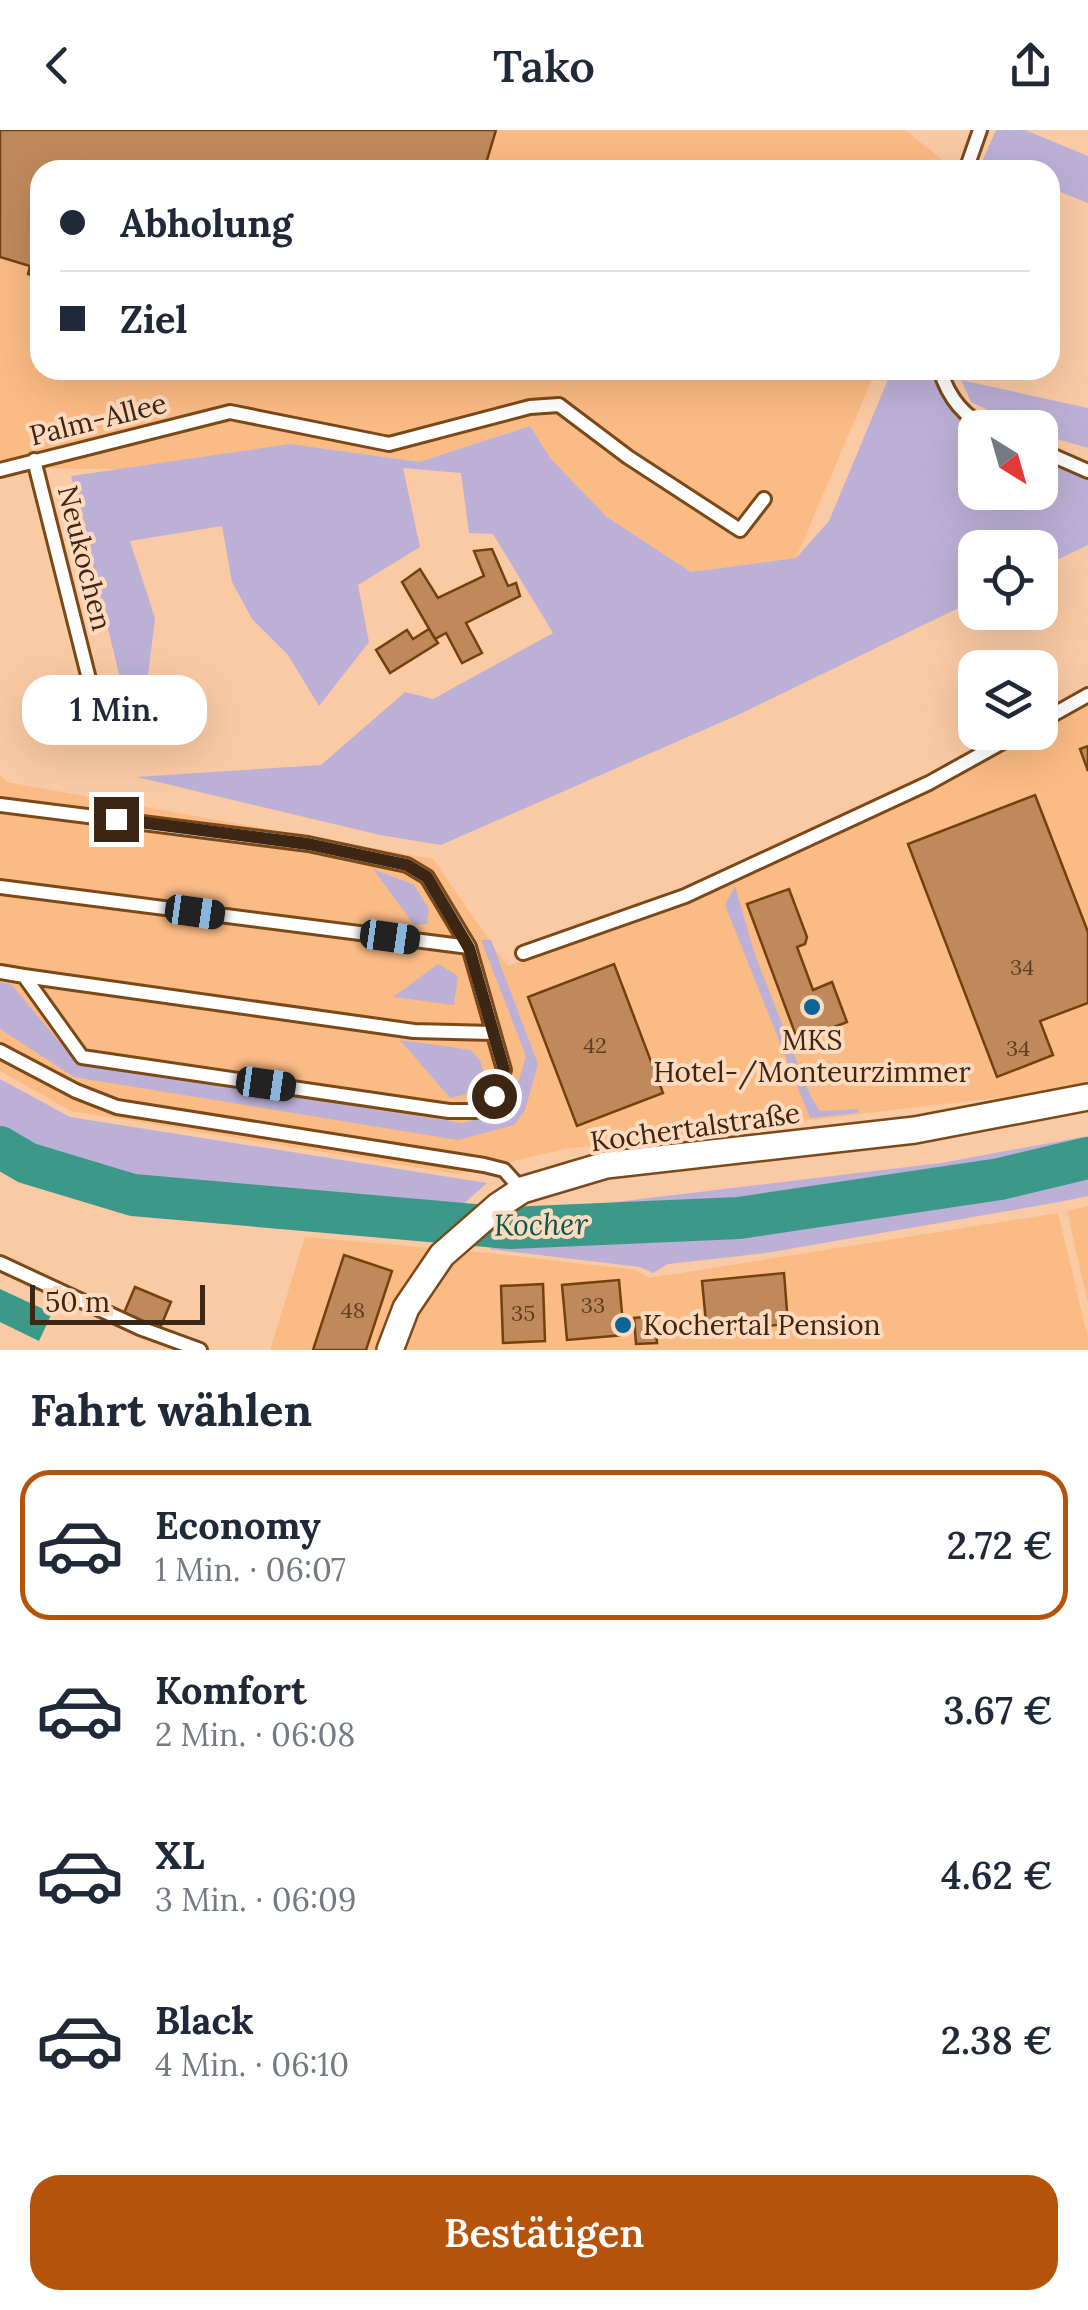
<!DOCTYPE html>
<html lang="de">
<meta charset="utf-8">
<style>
:root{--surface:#fff;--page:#f6f6f7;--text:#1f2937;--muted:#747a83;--line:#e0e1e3;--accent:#b45309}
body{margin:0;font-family:Lora,serif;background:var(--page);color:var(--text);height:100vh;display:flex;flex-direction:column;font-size:38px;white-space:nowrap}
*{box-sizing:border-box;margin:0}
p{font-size:32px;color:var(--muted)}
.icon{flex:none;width:55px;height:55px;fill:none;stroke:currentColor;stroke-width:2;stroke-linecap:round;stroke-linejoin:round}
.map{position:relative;height:1220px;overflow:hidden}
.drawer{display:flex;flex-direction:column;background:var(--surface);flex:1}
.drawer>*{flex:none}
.banner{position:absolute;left:30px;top:30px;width:1030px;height:220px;border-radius:30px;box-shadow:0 10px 40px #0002;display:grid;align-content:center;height:220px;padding:0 30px;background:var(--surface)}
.needle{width:65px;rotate:143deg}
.tools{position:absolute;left:958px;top:280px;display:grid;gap:20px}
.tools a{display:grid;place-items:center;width:100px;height:100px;border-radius:20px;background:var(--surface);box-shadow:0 10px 40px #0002;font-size:50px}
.scale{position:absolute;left:30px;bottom:25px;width:175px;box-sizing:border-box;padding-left:10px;border:5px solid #3d2613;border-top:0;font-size:28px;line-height:35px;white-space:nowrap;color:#3d2613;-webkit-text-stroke:8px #fedabe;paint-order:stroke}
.end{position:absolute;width:45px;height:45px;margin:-22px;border:12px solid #3d2613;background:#fff;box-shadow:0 0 0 5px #fff}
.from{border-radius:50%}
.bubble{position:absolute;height:70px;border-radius:30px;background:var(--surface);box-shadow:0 10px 40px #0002;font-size:32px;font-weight:600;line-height:70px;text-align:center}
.car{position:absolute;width:30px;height:60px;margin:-30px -15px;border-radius:12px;box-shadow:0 0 8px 2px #0007;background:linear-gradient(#222 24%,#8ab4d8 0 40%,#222 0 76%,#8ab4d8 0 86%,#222 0)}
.banner b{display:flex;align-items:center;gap:35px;height:95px;font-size:38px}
.banner b+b{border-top:2px solid var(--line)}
.banner i{width:25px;height:25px;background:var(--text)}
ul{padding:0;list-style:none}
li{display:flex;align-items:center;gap:30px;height:150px;margin:0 20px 15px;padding:0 10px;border:5px solid transparent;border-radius:30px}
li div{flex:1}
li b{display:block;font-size:38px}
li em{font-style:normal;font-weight:600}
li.current{border-color:var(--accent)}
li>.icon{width:90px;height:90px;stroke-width:1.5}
h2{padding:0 30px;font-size:45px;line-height:120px}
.button{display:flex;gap:20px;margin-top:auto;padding:20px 30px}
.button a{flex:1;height:115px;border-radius:30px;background:var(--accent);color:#fff;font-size:40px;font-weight:600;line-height:115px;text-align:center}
header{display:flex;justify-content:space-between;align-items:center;height:130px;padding:0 30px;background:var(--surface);font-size:45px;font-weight:600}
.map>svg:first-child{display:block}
.built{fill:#fbbb85}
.green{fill:#bcb0d6}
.water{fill:#3c9889}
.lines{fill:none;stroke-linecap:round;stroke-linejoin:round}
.river{stroke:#3c9889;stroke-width:42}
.building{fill:#c0895c;stroke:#73410e;stroke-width:2.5}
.service-casing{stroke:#7b4918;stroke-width:18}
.minor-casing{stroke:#7b4918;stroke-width:30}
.service{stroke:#fff;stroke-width:12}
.minor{stroke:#fff;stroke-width:25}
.route{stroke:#3d2613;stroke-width:12}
.poi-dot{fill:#0b6696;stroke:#fedabe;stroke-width:4}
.labels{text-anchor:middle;stroke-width:8;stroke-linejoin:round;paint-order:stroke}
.number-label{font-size:22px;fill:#5e3f25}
.street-label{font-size:28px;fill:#3d2613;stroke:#fedabe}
.poi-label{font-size:28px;fill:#3d2613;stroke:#fedabe}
.water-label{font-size:30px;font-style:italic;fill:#07584d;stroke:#fedabe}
</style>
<header><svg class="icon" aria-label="back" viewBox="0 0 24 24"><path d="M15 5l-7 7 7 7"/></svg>Tako<svg class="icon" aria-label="share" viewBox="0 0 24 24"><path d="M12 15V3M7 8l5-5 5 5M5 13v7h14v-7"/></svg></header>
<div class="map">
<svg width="1088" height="1220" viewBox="0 0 1088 1220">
<rect width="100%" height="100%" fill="#facaa4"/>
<path class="built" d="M0,0H905L954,39L40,40V240H876L796,428L691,442L607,387L551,329L530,296L381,344L40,338L0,340Z
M1088,568V957L565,1019L457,1044L71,981L0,941V645L7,652L433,729L507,836L689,772L813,715L1032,603L1040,602V597Z
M1088,1076V1174L1067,1081Z
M1058,1083L1088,1208V1220H270L305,1107L488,1123L636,1140L649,1148Z"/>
<path class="green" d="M996,0H1025L1088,26V73L1050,58V40H1002L982,32Z
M892,240H933C942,264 953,287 976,297L975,362H1040V325L1088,346V415L1040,438V418H975V470L740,584L441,715L380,705L137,647L321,635L405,562L433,569L553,503L493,404L469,403L461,343L403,338L420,417L358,455L369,512L319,576L288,525L252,489L232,452L222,396L130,411L155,488L144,579L126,573L71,346L290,314L419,332L530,296L551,329L607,387L691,442L796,428L829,391Z
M961,250L1088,278V318L1040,304V298L1025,297L971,272Z
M373,739L414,755L429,779L427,794L414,795Z
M735,756L755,825L811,967L820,981L859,979L857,983L810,988L725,775Z
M481,810H491L538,934L525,980L514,995L458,1010L74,947L0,899V852L11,854L78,934L463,993L483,987L506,972L518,953L526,926Z
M438,834L458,846L454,875L393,867Z
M400,910L471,920L481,932L484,946L472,963L450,968Z
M0,949L70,987L487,1053L428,1105L115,1078L0,1038Z
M1088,1006V1066L1059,1072L766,1123L668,1134L653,1143L640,1137L490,1119L502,1106L557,1079L941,1033Z"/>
<path class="water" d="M0,1159L52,1183L39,1211L0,1192Z"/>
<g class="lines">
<path class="river" d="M0,1017L27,1033L133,1065L510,1098L739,1088L1000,1049L1088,1028"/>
</g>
<path class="building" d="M0,0H496L484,40H40V147L28,144L30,136L0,127Z
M492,419L508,456L516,453L520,466L466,493L482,523L462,533L446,503L435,509L402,452L420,439L438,468L484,446L474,421Z
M429,499L438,513L390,543L376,520L407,500L413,509Z
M1088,616V641L1080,619Z
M1035,665L1088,802V873L1040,891L1053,925L997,947L908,714Z
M789,759L807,807L805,814L797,817L813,860L832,852L847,892L798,911L747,774Z
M614,834L663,963L577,996L528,867Z
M344,1125L392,1141L366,1220H313Z
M784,1143L788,1194L707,1202L702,1151Z
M619,1150L624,1205L567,1210L562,1155Z
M543,1154L545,1211L503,1213L501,1156Z
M135,1157L171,1172L160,1198L124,1183Z
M655,1186L657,1213L636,1214L634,1188Z"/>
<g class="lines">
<defs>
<path id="service" d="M966,40L980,0
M940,240C948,266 963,287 989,298
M1040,320L1088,341
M34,330L94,569L113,591
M0,340L230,282L389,314L530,277L559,275L628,327L740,400L764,369
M1040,592L1088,565
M0,675L308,714L407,735L427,747L469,817L504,940L494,966L476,981H449L82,927L24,846L0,842
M0,757L469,817
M523,823L685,766L929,653L1021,602
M24,846L414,901L493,903
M0,921L76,961L117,977L484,1035L504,1040L522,1060
M0,1133L140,1198L200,1220"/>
<path id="minor" d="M390,1220L406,1178L442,1125L498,1076L522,1060L606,1035L915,1000L1088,967"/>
</defs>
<use href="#service" class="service-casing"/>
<use href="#minor" class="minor-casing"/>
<use href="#service" class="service"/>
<use href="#minor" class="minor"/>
</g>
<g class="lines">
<path class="route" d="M116,689L308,714L407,735L427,747L469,818L504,940L494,966"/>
</g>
<g class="poi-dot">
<circle cx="812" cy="877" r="10"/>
<circle cx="623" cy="1195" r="10"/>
</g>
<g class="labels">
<g class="number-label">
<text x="1022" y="845">34</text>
<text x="595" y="923">42</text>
<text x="1018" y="926">34</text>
<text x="593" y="1183">33</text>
<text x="353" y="1188">48</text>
<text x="523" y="1191">35</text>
</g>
<g class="street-label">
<text transform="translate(98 289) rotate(-14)" y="10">Palm-Allee</text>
<text transform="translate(85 428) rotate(76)" y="10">Neukochen</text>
<text transform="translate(695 997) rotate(-8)" y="10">Kochertalstraße</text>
</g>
<g class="poi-label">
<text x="812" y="920">MKS<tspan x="812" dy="32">Hotel-/Monteurzimmer</tspan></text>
<text x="643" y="1205" text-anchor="start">Kochertal Pension</text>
</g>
<g class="water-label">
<text transform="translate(541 1095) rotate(-1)" y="10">Kocher</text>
</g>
</g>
</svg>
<div class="tools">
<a><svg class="needle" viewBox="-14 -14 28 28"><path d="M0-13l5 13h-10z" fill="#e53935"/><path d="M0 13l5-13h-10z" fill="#747a83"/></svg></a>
<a><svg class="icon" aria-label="locate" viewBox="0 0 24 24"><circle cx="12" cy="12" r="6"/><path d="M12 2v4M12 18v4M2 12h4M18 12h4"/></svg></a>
<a><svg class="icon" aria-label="layers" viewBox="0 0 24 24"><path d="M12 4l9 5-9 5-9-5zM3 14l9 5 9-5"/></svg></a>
</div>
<div class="scale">50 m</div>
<i class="end from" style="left:494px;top:966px"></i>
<i class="end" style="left:116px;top:689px"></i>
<div class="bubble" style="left:22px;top:545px;width:185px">1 Min.</div>
<i class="car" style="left:195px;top:782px;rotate:98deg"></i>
<i class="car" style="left:390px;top:807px;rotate:98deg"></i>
<i class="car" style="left:266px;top:954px;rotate:98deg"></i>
<div class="banner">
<b><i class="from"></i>Abholung</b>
<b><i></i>Ziel</b>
</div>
</div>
<section class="drawer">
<h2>Fahrt wählen</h2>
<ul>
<li class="current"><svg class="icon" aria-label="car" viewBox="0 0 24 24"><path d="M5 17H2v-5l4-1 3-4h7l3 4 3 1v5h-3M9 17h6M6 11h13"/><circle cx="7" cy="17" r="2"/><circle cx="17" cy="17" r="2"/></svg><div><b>Economy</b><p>1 Min. · 06:07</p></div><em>2.72 €</em></li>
<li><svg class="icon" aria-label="car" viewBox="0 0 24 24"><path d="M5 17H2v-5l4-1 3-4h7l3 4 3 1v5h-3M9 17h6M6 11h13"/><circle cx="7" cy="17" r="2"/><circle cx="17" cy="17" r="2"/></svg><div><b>Komfort</b><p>2 Min. · 06:08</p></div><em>3.67 €</em></li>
<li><svg class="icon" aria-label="car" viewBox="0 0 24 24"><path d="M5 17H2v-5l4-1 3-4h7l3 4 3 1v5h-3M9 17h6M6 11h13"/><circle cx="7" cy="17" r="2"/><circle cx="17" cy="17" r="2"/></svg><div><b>XL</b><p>3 Min. · 06:09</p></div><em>4.62 €</em></li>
<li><svg class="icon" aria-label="car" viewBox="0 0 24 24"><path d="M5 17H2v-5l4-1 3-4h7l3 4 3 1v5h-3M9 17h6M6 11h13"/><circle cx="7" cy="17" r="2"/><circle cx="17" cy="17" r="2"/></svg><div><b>Black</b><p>4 Min. · 06:10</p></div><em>2.38 €</em></li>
</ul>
<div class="button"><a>Bestätigen</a></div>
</section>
